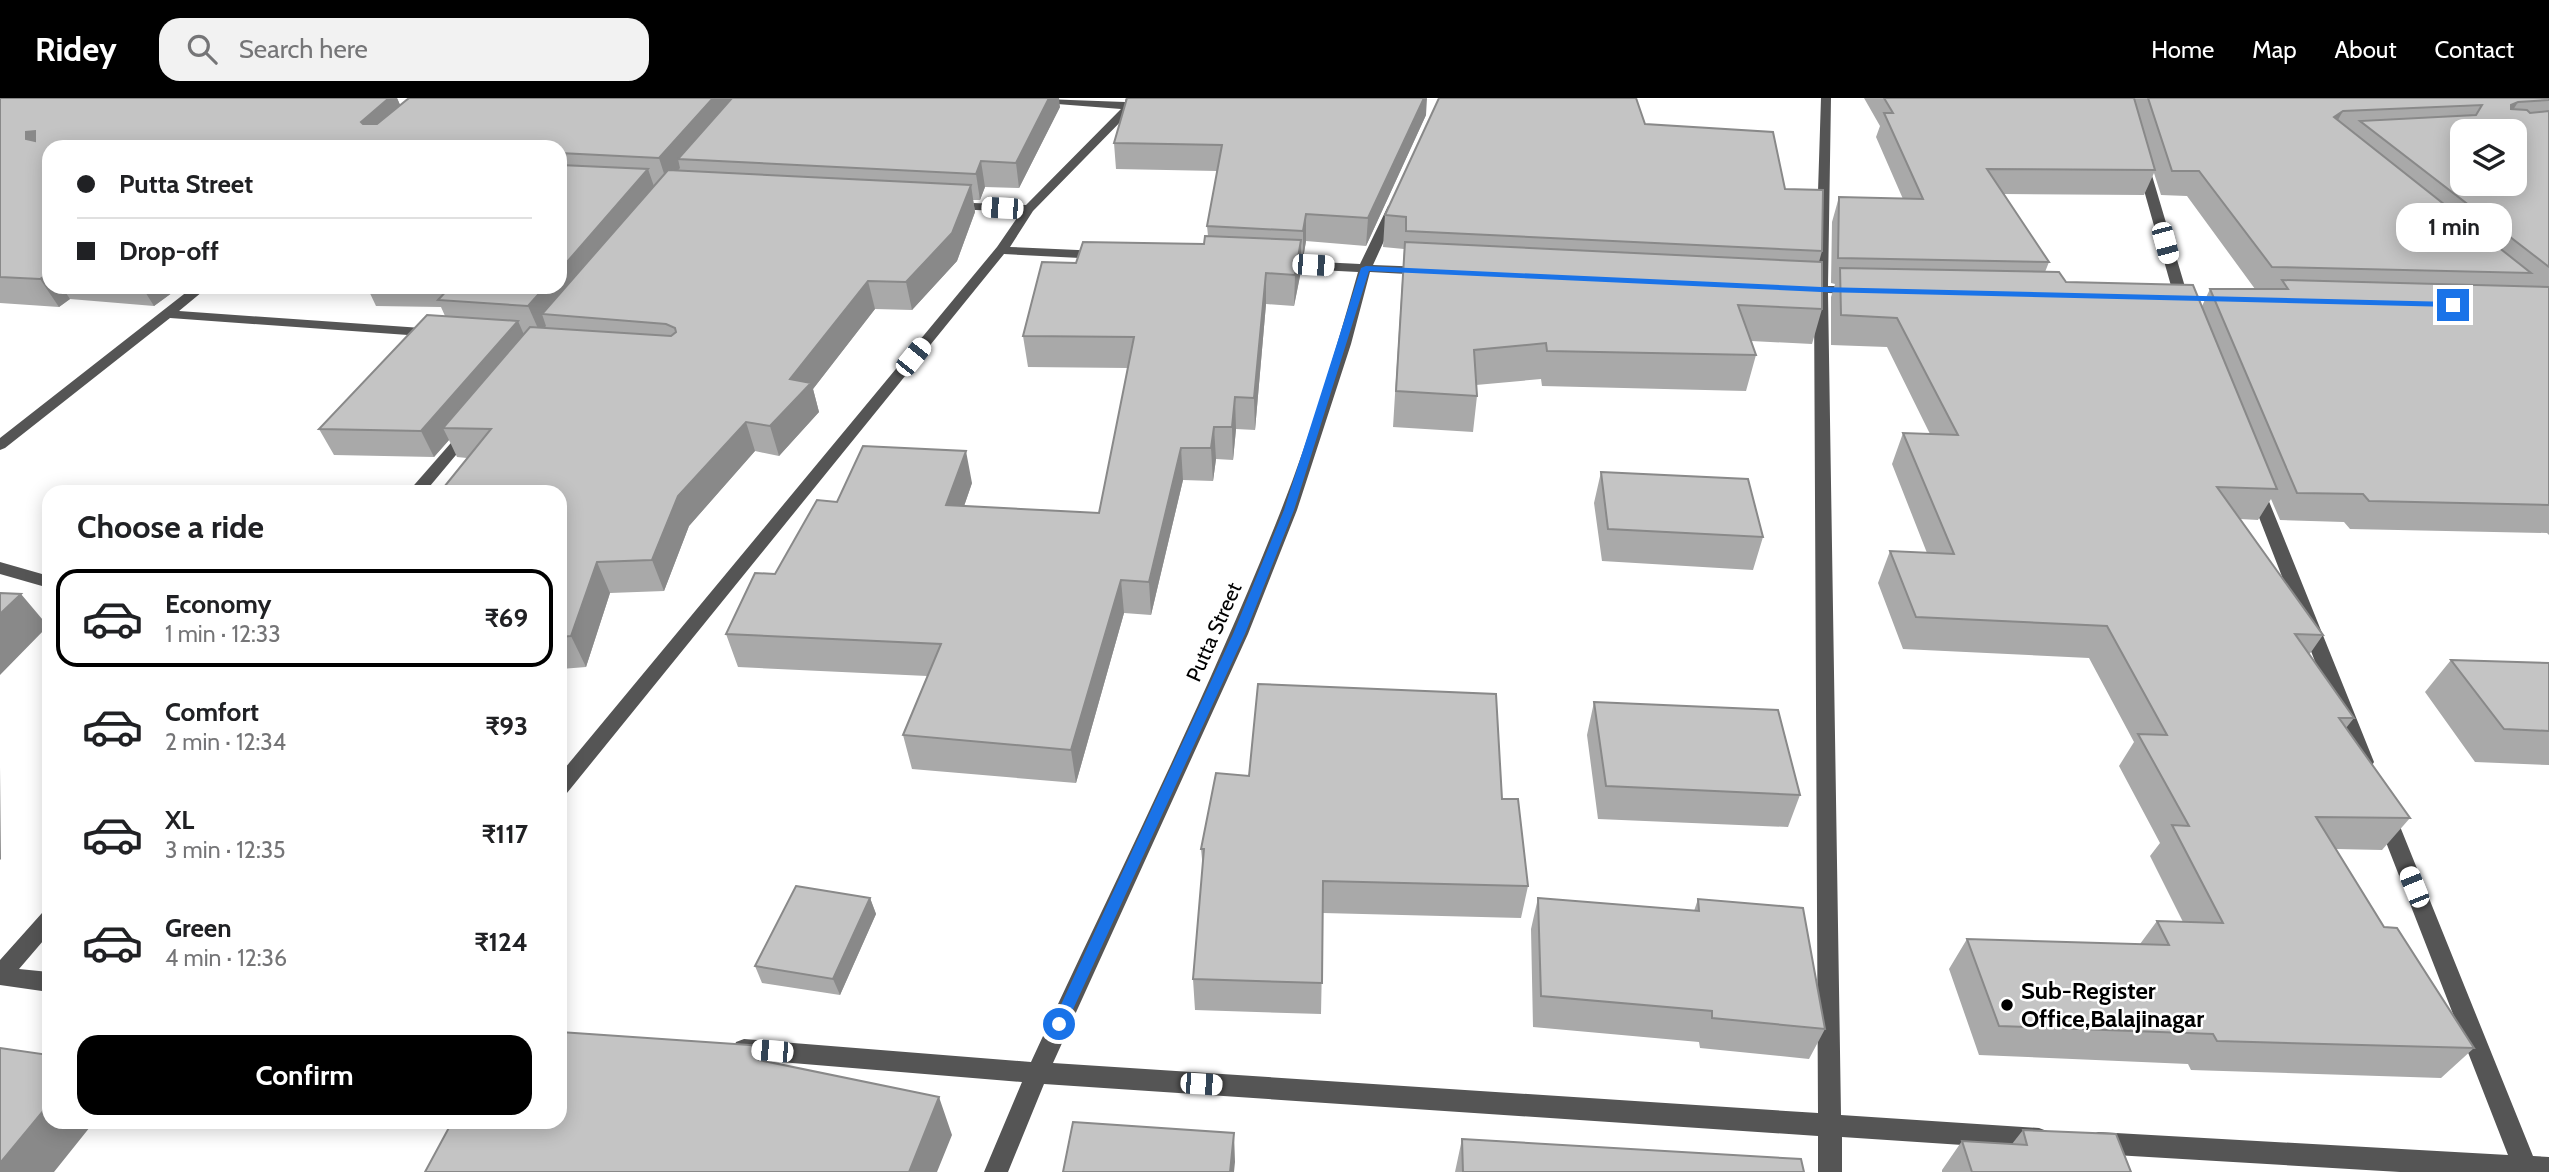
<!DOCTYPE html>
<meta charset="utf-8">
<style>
:root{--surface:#fff;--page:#f2f2f2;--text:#202124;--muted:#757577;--line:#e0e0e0;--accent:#000}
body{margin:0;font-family:Cabin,sans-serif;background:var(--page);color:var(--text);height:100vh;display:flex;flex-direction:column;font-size:26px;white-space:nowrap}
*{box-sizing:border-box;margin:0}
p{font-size:23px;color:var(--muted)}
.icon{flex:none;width:38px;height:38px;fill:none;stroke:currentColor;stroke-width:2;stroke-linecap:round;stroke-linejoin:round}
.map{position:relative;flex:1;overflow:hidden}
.sheet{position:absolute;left:42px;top:387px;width:525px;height:644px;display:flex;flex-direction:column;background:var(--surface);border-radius:21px;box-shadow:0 4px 18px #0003}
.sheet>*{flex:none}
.banner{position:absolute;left:42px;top:42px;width:525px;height:154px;border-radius:21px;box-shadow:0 4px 18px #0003;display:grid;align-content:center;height:154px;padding:0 35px;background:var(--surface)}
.controls{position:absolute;left:2450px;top:21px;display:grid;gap:14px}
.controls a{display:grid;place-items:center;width:77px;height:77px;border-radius:14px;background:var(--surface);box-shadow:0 4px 18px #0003;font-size:35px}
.end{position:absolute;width:32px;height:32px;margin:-16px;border:9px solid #1a73e8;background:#fff;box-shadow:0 0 0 4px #fff}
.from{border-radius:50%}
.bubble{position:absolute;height:49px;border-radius:21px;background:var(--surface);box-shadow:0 4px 18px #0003;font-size:23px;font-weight:800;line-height:49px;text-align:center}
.car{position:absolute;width:21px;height:42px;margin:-21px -10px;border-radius:9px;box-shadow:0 0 5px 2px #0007;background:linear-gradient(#fff 24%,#345 0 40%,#fff 0 76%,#345 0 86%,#fff 0)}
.banner b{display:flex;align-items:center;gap:24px;height:66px;font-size:26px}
.banner b+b{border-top:2px solid var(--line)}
.banner i{width:18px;height:18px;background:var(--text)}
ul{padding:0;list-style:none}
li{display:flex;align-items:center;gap:21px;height:98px;margin:0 14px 10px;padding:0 21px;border:4px solid transparent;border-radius:21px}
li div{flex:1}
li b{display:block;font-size:26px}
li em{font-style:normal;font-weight:800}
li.active{border-color:var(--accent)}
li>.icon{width:63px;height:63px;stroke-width:1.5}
h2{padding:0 35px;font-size:32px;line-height:84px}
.button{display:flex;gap:14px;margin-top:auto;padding:14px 35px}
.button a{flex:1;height:80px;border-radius:21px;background:var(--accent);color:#fff;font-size:28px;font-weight:800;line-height:80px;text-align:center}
header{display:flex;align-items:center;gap:42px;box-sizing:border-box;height:98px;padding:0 35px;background:var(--accent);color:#fff}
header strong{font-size:33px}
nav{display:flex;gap:38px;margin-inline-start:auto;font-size:24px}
.search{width:490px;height:63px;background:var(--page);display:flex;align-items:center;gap:18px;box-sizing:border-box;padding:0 24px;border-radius:21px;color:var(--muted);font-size:26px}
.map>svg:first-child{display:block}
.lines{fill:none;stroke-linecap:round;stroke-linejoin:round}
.minor{fill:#555;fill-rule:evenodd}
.wall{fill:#a9a9a9;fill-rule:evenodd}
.shaded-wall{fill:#898989}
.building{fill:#c4c4c4;stroke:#898989;stroke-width:2;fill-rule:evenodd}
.route{fill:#1a73e8}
.poi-dot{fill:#000;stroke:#fff;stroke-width:2.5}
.labels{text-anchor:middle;stroke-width:5;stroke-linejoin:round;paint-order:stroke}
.street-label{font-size:21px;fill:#000;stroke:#fff}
.near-poi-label{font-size:24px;font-weight:bold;fill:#000;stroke:#fff;text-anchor:start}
</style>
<header>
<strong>Ridey</strong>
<div class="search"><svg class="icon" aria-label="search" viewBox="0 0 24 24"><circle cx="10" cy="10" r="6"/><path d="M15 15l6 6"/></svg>Search here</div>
<nav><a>Home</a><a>Map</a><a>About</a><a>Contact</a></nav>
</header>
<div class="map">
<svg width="2549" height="1074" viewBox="0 0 2549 1074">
<rect width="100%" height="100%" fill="#fff"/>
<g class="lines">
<path class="minor" d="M1014,0L1125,4L1126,0H1136L1134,10L1033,113L1010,149L1100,153L1106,157L1100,161L1004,156L567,695L560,698V676L997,149L1021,114L952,111L948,110V104L1026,107L1121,11L1019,3Z
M1821,0H1831L1828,188H1855L1862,192L1855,196L1828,195L1841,1017L2039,1030L2047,1033L2051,1041L2047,1049L2039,1052L1842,1039V1074H1818V1038L1044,986L1008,1074H984L1022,984L744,961L736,958L733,951L736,944L744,941L1031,964C1115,782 1206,602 1280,415C1311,337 1335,255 1358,174L1279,170L1273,166L1279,162L1360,166L1388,108L1394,104L1400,108L1373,167L1425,169L1431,173L1425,177L1370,174L1351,246L1297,412L1248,536L1053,965L1818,1015L1814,195H1799L1792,191L1799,187H1815Z
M2138,62L2148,64L2191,209L2189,212L2184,213L2177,209L2136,64Z
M193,189H208L179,213L436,231L443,235L436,239L170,220L5,350L0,352V340Z
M469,329L476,333L425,394H408L464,330Z
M2256,386L2264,391L2374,664L2371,669L2364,671L2357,669L2354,664L2248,391Z
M0,464L49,478V490L0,476Z
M2385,708L2392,711L2395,716L2533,1058L2549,1059V1074H2400L2098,1056L2090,1053L2086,1045L2090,1037L2098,1034L2508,1057L2375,716L2378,711Z
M49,812V836L19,871L49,874V894L0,887V862L42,815Z"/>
</g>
<path class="wall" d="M0,0H397L400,7L1060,9L1019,90L985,89L980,102H973L975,114L957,163L912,212L875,211L813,291L819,314L779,358L755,353L689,428L664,493L610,495L586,569L561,571L560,574V394L467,360L457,359L449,342L434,359L334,357L319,331L445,218L441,209L376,208L367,189H560V49H49V189H180L154,208L70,201L59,209L0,205Z
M1864,0H2549V437L2547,435L2350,431L2344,424L2280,422L2271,401L2258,422L2240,421L2323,537L2309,557L2354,620L2346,630L2410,720L2382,752L2336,751L2384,829L2474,950L2441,980L2191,972L2188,966L1979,957L1949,871L1967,841L2140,846L2157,823L2183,824L2150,758L2160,745L2119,668L2134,644L2089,560L1903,551L1878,485L1890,453L1927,455L1892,366L1903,335L1930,336L1887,249L1831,247V199L1835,186L1831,185L1832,124L1839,99L1903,101L1876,39L1880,28ZM2154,75L2161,97L2187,98L2255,191H2210L2202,208L2066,184L2045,174L2049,164L2003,96L2144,97Z
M1426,17L1366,148L1306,143L1303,161L1301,160V173L1294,208L1266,206L1255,332L1236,331L1233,362L1216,361L1213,383L1183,382L1151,517L1124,515L1076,685L912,671L903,637L927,578L738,569L726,536L775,476L837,404L972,385L964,408L1099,415L1128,270L1028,269L1023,238L1076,165L1204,146L1208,138L1207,128L1217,73L1116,71L1114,45Z
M1645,26L1785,91L1822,153L1819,164L1822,211L1812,246L1751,243L1756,257L1746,293L1542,288L1541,281L1476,287L1477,298L1473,334L1393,329L1404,151L1383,149L1385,117Z
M1601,374L1763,439L1753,472L1602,463L1594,405Z
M2451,562L2549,565V667L2475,664L2425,594Z
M1594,604L1800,697L1788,729L1598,721L1587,637Z
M1502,701L1528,788L1521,820L1323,815L1321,916L1195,912L1193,881L1203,771L1201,751Z
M870,800L876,816L840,897L762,885L755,868Z
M1538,800L1694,813L1698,801L1825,931L1809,961L1700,950L1699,944L1533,929L1531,831Z
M2023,1032L2131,1074H1942V1072L1962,1043L2012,1046Z
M1462,1041L1804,1074H1455Z"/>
<path class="shaded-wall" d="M389,0H397L406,20L372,49L361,24Z
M713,0H741L678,61L680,70L667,85L659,60Z
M1049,0H1059L1060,9L1019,90L1016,65Z
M1424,0H1427L1426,17L1366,148L1368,120Z
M2518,4L2504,27L2511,7Z
M2343,13L2330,36L2334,19Z
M35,33L49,55L26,41V34Z
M981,63L985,89L980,102L976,76Z
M648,71L657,97L542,216L546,228L540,235L528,208L545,189H560V172Z
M971,87L975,114L957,163L912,212L906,184Z
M1306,116V143L1303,161V133Z
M1301,142V173L1294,208L1295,177Z
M49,175V189H62L70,201L59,209L40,181Z
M1266,175V206L1255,332L1254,300Z
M868,183L875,211L813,291L819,314L779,358L770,328L790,281Z
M142,189H180L154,208Z
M518,223L529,248L443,330L449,342L434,359L421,333Z
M1235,299L1236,331L1233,362L1232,329Z
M746,324L755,353L689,428L664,493L652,462L678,398Z
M1214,329L1216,361L1213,383L1211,350Z
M1181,350L1183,382L1151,517L1149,484Z
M966,353L972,385L953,440L946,407Z
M597,464L610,495L586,569L571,538Z
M1121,482L1124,515L1076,685L1071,652Z
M21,496L48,528L0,577V516Z
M0,669L1,762L0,761Z
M870,800L876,816L840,897L833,881Z
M765,948L783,986L759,962Z
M939,999L952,1037L937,1074H909Z
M49,1006V1024H94L54,1074H0V1065Z
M1234,1035L1235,1064L1234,1074H1230Z"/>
<path class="building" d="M0,0H389L361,24L363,26H377L409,0H713L659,60L560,55V49H49V175L40,181L0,179ZM35,33V43L26,41V34Z
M732,0H1049L1016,65L981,63L976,76L678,61Z
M1127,0H1424L1368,120L1306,116L1303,133L1207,128L1222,47L1114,45Z
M1439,0H1636L1645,26L1773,34L1785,91L1823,92L1822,153L1406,133V119L1385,117Z
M1884,0H2134L2155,72L1987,71L2049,164L1838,160L1839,99L1923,101L1884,15H1893Z
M2148,0H2549V2L2518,4L2511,7V11L2527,12L2530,15L2549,13V169L2360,23L2476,17L2482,7L2343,13L2334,19L2531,175L2272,169L2199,73H2172ZM2462,33H2515V86H2462Z
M560,67L648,71L560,172Z
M668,72L971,87L952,135L906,184L868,183L790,281L811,285L770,328L746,324L678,398L652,462L597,464L571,538L560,539V394H440L491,331L443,330L530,229L671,238L676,234L675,230L666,226L542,216Z
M1205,138L1301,142L1295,177L1266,175L1254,300L1235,299L1232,329H1214L1211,350H1181L1149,484L1121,482L1071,652L903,637L941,546L726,536L755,475L775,476L817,402L837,404L863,348L966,353L946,407L1099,415L1134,239L1023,238L1042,164L1076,165L1083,144L1204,146Z
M1405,144L1822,164V211L1738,207L1756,257L1547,253L1546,245L1474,252L1477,298L1396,293Z
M1840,170L2059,174L2066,184L2193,187L2277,391L2217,389L2323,537L2295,536L2354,620H2339L2410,720L2316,719L2384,829L2397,830L2474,950L2217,943L2213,936L1999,928L1967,841L2169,847L2157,823L2223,825L2172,727L2189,728L2138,636L2167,637L2107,528L1916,519L1890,453L1954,456L1903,335L1958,337L1897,220L1841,217Z
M2282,182L2549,189V407L2369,403L2363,396L2297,395L2210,191H2288Z
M450,189H545L528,208L438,202Z
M427,217L518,223L421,333L319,331Z
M1601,374L1748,381L1763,439L1608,431Z
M0,495L21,496L0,516Z
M2451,562L2549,565V633L2504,631Z
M1258,586L1496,596L1502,701H1518L1528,788L1323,783L1322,885L1193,881L1204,751H1201L1216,675L1249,678Z
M1594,604L1778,612L1800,697L1606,688Z
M796,788L870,800L833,881L755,868Z
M1538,800L1699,813L1698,801L1803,810L1825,931L1712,920V913L1541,898Z
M560,934L765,948L759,962L939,999L909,1074H425L452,1024H560Z
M0,950L49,957V1006L0,1065Z
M1073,1024L1234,1035L1230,1074H1063Z
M2023,1032L2116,1036L2131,1074H1972L1962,1043L2027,1047Z
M1462,1041L1801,1061L1804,1074H1463Z"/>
<path class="route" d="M1366,168L1821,189L2453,204L2457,207L2453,209L1821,194L1369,173L1294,412L1245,536L1064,931H1054L1052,926L1233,536L1284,412L1361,170Z"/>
<circle class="poi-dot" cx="2007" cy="907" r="7"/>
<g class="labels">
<g class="street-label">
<text transform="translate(1214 534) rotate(-66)" y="7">Putta Street</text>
</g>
<g class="near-poi-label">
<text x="2021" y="901">Sub-Register<tspan x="2021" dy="28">Office,Balajinagar</tspan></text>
</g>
</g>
</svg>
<div class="controls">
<a><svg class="icon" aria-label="layers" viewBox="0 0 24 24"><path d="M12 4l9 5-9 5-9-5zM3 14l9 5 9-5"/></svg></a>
</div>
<i class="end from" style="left:1059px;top:926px"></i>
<i class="end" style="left:2453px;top:207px"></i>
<div class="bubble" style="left:2396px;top:105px;width:116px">1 min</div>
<i class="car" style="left:1002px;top:110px;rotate:273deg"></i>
<i class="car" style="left:2165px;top:145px;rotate:165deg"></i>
<i class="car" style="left:1313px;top:167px;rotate:93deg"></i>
<i class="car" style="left:913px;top:259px;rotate:39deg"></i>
<i class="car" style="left:2414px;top:789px;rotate:338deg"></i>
<i class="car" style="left:772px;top:953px;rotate:275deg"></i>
<i class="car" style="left:1201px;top:986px;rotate:94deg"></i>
<div class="banner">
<b><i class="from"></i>Putta Street</b>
<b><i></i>Drop-off</b>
</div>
<section class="sheet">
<h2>Choose a ride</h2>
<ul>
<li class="active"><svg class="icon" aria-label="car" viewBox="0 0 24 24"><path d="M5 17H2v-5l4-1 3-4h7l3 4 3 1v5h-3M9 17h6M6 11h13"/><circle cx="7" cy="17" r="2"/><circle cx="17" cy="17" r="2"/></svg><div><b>Economy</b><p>1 min · 12:33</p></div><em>₹69</em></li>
<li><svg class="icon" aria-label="car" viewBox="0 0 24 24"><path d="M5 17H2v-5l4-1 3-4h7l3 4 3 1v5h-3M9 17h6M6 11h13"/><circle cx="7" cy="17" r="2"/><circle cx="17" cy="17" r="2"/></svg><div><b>Comfort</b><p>2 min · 12:34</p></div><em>₹93</em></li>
<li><svg class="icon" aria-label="car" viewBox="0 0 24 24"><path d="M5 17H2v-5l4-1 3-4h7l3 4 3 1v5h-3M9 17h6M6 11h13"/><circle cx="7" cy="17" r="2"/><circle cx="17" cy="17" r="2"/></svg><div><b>XL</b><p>3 min · 12:35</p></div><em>₹117</em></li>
<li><svg class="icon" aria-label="car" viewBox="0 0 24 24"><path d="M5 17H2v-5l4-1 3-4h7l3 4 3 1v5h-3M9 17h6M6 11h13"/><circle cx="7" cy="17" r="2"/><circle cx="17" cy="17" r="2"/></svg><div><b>Green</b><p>4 min · 12:36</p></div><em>₹124</em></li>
</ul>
<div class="button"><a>Confirm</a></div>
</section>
</div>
